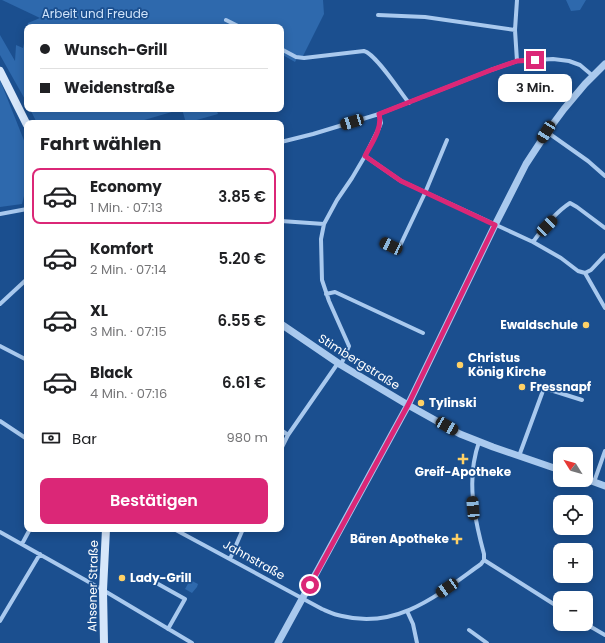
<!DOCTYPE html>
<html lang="de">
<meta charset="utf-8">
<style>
:root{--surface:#fff;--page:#f6f6f6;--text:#202124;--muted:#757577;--line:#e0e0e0;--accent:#db2777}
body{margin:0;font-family:Poppins,sans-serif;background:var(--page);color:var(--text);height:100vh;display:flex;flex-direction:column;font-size:15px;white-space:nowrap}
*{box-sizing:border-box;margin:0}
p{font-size:13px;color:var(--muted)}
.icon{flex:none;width:22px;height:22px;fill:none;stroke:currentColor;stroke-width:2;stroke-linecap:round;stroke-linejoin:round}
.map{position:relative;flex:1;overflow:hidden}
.panel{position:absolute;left:24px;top:120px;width:260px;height:412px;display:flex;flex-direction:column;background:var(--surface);border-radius:8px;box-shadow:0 2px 10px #0003}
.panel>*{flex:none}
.guide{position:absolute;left:24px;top:24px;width:260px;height:88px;border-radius:8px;box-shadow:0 2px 10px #0003;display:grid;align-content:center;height:88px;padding:0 16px;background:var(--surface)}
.needle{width:26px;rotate:307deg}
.fabs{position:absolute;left:553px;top:447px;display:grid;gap:8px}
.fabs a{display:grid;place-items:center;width:40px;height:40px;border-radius:8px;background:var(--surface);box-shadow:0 2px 10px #0003;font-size:20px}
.end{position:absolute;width:18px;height:18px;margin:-9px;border:5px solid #db2777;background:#fff;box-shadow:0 0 0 2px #fff}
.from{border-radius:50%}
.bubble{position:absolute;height:28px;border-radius:8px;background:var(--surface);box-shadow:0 2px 10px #0003;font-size:13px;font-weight:600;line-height:28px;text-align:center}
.car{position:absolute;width:12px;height:24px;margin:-12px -6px;border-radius:5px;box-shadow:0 0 3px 1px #0007;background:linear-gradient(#222 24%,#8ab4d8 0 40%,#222 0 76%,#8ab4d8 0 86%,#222 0)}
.guide b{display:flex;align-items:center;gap:14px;height:38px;font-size:15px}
.guide b+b{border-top:1px solid var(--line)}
.guide i{width:10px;height:10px;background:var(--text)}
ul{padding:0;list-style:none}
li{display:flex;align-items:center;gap:12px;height:56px;margin:0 8px 6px;padding:0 8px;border:2px solid transparent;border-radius:8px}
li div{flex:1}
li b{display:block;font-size:15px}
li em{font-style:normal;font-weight:600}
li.on{border-color:var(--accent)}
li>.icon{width:36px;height:36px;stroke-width:1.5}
h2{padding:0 16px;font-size:18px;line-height:48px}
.pay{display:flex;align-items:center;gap:10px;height:44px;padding:0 16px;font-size:15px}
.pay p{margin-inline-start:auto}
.primary-button{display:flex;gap:8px;margin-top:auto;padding:8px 16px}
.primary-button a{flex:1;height:46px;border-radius:8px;background:var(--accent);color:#fff;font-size:16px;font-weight:600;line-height:46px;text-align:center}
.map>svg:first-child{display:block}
.green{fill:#2e69ad}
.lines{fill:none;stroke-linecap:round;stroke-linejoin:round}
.minor{stroke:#a9c9ee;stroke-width:4}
.tertiary{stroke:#a9c9ee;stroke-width:7}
.secondary{stroke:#d6e6fa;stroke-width:8}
.route{stroke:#db2777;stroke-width:5}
.poi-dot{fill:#ffd166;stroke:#1b4f8f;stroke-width:1.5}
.labels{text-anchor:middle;stroke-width:3.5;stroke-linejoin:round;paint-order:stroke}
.park-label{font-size:12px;fill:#cfe3fa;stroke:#1b4f8f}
.poi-label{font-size:12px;font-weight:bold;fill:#fff;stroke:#1b4f8f;text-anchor:start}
.street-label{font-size:12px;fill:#fff;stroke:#1b4f8f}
</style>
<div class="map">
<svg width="605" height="643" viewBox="0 0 605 643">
<rect width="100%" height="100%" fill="#1b4f8f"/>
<path class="green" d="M2,0H323L324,14L303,56H298L295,62L281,54V27H27L28,23L40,18Z
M566,0H586L580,10L571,11Z
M27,29V103L0,55V35L15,61L16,45L23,48Z
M0,80L27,148V188H26L22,204L0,207Z
M30,109H216L218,114L186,123L182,109L134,123H37Z
M190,580L198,584L197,587L192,593L185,589Z"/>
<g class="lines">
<path class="minor" d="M517,0L515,30L517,61
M378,15L425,17L515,30
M226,20L240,27
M281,49L296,57L304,58L364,51C376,54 400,92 409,103
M547,132L588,161L605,176
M281,142L313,134L379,114L491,70L517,61L553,59L569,61L580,65L593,76
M365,156L401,181L533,242L561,258L578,271L585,273L605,308
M0,214L27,209
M281,221L324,224
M533,242C543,228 556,212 570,203L577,207L605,228
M383,243L398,250L425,193L447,140
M585,273L591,270L605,255
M326,294L335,292L423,333
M0,304L27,279
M0,346L27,360
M341,365L349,346L329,301L322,280L321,239L324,224L337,200L352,178L365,156L379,128L381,123L379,114
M0,421L27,439
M281,430L288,435
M281,449L288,435L338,363
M519,456L544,388L582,400
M594,482L605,451
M174,529L322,609C329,612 335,615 342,616C398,630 439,594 481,564L484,560V554C474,517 466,479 479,442
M0,532L103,590L192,643
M22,544L30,529
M230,559L243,529
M484,560L560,608
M151,580L185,599L168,629
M407,611L413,624L417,643
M0,621L40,554
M586,624L605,635
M469,630L487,643"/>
<path class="tertiary" d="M281,324L341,365L408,405L460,434L493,447L560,470
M586,479L605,486
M278,643L408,405L495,225L526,164L547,132L564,109L585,84L605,64"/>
<path class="secondary" d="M0,71L27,125
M104,643L103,590L106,529"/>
</g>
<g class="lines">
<path class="route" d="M310,585L408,405L495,225L401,181L365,156C371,144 383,128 379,114L491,70L517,61L535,60"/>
</g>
<g class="poi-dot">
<circle cx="586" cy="325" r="4"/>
<circle cx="460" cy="365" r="4"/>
<circle cx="522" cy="387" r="4"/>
<circle cx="421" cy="403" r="4"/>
<path d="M461 453h4v4h4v4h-4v4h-4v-4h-4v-4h4z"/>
<path d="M455 533h4v4h4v4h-4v4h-4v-4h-4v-4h4z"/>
<circle cx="122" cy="578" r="4"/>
</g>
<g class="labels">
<g class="park-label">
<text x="95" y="18">Arbeit und Freude</text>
</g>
<g class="poi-label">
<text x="578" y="329" text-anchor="end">Ewaldschule</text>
<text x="468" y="362">Christus<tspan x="468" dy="14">König Kirche</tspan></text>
<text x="530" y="391">Fressnapf</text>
<text x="429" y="407">Tylinski</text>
<text x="463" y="476" text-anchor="middle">Greif-Apotheke</text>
<text x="449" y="543" text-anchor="end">Bären Apotheke</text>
<text x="130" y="582">Lady-Grill</text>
</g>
<g class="street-label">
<text transform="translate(359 362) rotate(32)" y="4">Stimbergstraße</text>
<text transform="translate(254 560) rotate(29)" y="4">Jahnstraße</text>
<text transform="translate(93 586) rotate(-89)" y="4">Ahsener Straße</text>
</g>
</g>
</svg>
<div class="fabs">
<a><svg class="needle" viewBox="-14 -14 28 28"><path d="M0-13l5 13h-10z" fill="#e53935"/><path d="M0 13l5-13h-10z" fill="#757577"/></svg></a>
<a><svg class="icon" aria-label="locate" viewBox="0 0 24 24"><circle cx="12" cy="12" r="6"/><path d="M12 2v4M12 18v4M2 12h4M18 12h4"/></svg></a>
<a>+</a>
<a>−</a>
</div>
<i class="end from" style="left:310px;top:585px"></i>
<i class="end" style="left:535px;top:60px"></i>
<div class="bubble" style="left:498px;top:74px;width:74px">3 Min.</div>
<i class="car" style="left:352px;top:122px;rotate:253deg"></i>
<i class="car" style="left:546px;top:132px;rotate:212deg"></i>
<i class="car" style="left:547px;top:226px;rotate:44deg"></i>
<i class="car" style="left:391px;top:246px;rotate:295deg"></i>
<i class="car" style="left:447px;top:426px;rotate:120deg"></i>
<i class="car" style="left:473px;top:508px;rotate:355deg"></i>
<i class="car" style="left:447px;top:588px;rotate:236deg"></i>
<div class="guide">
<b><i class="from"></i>Wunsch-Grill</b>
<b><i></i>Weidenstraße</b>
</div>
<section class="panel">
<h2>Fahrt wählen</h2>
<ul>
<li class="on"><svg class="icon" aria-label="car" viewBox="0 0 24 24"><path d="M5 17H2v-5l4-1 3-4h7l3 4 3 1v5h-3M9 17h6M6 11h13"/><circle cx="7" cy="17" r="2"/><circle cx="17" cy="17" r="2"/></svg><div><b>Economy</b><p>1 Min. · 07:13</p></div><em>3.85 €</em></li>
<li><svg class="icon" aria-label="car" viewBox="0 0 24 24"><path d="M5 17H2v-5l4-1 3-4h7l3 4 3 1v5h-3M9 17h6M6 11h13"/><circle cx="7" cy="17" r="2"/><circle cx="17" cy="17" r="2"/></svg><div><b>Komfort</b><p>2 Min. · 07:14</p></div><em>5.20 €</em></li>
<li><svg class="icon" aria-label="car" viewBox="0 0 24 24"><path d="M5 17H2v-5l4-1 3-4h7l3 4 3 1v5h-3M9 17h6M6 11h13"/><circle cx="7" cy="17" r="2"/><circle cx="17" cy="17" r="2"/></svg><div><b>XL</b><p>3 Min. · 07:15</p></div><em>6.55 €</em></li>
<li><svg class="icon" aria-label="car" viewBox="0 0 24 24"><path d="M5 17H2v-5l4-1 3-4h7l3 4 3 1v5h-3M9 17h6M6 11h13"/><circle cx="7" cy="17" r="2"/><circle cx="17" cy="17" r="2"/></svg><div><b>Black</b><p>4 Min. · 07:16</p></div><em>6.61 €</em></li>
</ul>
<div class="pay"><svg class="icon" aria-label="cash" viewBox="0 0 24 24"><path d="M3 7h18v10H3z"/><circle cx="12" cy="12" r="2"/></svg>Bar<p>980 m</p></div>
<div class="primary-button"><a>Bestätigen</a></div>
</section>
</div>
